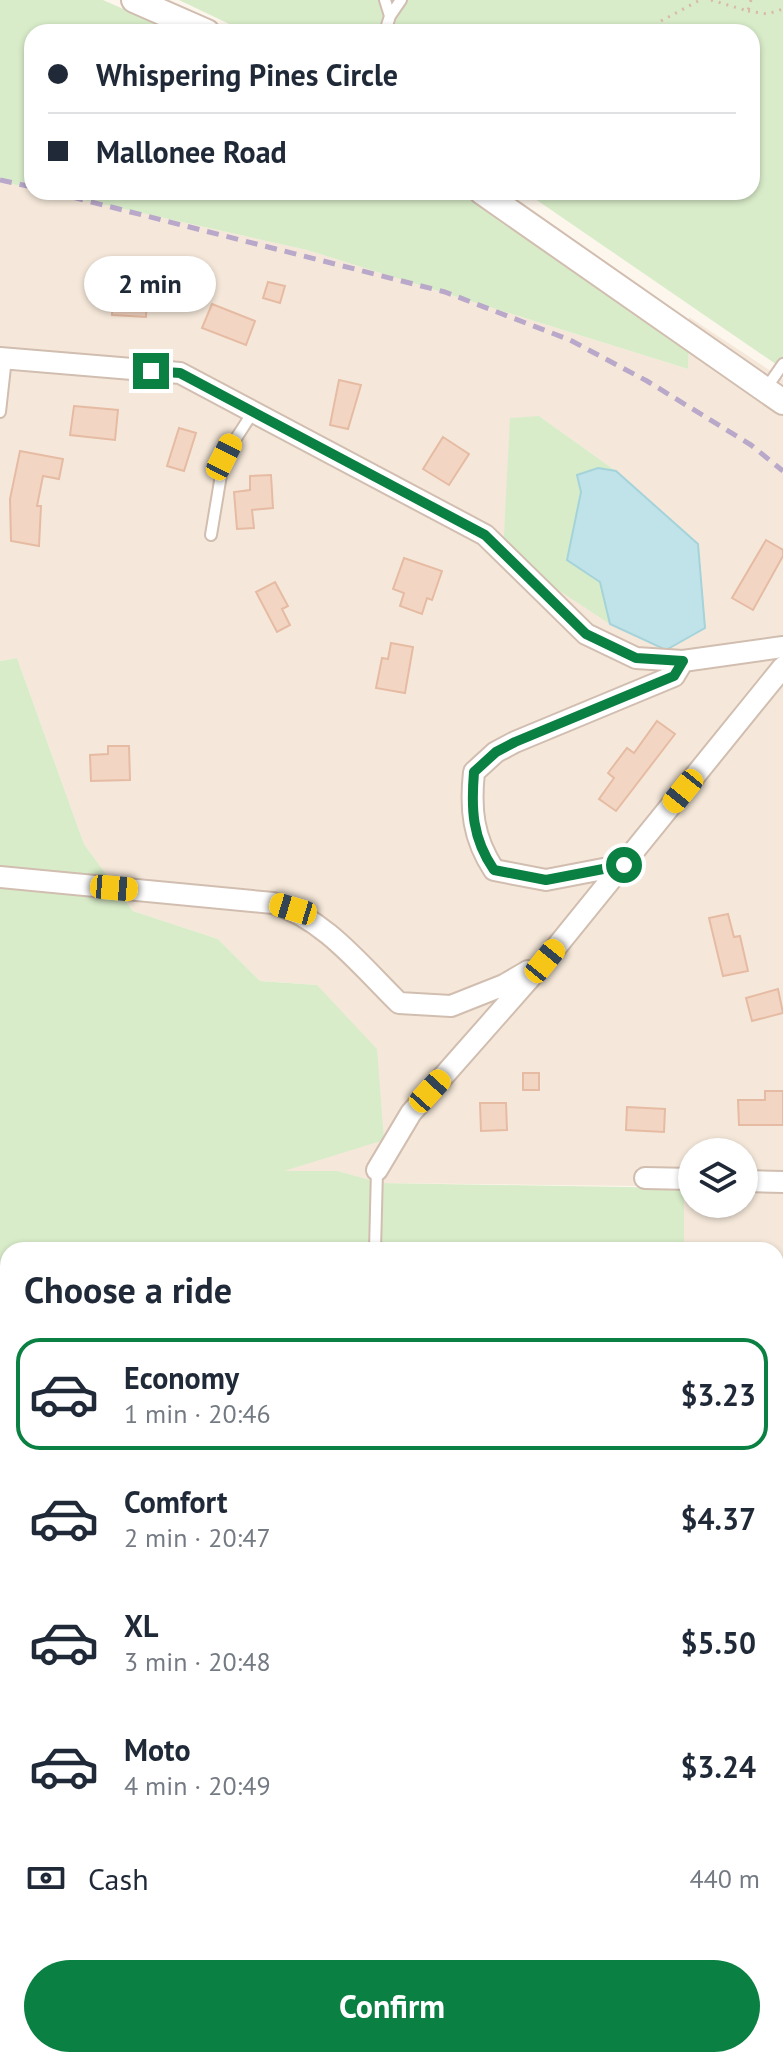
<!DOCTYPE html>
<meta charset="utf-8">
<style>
:root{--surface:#fff;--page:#f2f2f3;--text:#1f2937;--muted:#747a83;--line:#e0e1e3;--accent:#0b8043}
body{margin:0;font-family:"PT Sans",sans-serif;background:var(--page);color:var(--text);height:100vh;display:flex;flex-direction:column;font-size:30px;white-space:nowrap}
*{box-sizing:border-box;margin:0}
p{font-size:26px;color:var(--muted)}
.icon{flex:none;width:44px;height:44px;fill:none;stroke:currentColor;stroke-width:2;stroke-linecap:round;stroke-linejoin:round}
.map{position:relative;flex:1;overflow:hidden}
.side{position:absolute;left:0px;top:1242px;width:784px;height:826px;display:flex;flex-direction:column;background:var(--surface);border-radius:24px 24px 0 0;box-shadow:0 2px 6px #0004}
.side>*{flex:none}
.hud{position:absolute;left:24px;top:24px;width:736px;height:176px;border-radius:24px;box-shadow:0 2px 6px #0004;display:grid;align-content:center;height:176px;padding:0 24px;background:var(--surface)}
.controls{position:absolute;left:678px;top:1138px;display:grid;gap:16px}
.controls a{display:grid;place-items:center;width:80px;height:80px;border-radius:50%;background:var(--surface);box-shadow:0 2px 6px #0004;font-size:40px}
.end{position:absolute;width:36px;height:36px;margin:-18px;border:10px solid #0b8043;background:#fff;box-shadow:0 0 0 4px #fff}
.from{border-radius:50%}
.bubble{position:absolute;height:56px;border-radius:28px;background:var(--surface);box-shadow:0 2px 6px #0004;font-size:26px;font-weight:600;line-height:56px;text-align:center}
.car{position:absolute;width:24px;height:48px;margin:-24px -12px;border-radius:10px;box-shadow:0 0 6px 2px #0007;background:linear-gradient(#f5c518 24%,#345 0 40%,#f5c518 0 76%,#345 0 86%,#f5c518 0)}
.hud b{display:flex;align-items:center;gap:28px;height:76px;font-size:30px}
.hud b+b{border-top:2px solid var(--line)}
.hud i{width:20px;height:20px;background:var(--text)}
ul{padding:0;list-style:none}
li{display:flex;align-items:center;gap:24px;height:112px;margin:0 16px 12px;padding:0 8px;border:4px solid transparent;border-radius:24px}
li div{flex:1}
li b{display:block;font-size:30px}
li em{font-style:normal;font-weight:600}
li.selected{border-color:var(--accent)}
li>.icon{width:72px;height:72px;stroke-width:1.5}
h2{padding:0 24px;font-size:36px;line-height:96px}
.pay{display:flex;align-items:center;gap:20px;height:88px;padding:0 24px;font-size:30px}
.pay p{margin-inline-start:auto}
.cta{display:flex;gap:16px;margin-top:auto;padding:16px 24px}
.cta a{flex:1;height:92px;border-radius:48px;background:var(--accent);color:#fff;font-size:32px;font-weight:600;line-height:92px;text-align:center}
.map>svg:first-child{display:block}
.residential{fill:#f5e8da;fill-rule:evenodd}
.green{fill:#d8ecc9}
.water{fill:#bfe3e8;stroke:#a5d3da;stroke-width:2}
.building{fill:#f3d5c3;stroke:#e6bba3;stroke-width:2}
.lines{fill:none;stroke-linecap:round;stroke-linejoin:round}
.service-casing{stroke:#d1beb0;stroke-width:14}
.minor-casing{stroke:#d1beb0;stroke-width:24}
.tertiary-casing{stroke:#d1beb0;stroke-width:28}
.path{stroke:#d9b8a5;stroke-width:3;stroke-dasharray:2 6;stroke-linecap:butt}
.service{stroke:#fff;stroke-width:10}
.minor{stroke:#fff;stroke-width:20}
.tertiary{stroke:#fff;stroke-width:24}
.rail{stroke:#b9a8c9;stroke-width:5;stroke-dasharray:12 8;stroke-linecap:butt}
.route{stroke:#0b8043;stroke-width:10}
</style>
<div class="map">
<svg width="783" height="2067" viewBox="0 0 783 2067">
<rect width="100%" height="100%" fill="#fdf6ec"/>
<path class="residential" d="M0,181L32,189V192H47L307,250L688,369L689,346L783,414V637L674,652L783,657V1172L744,1171V1152H692V1169L637,1168L636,1186L381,1183L338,1171H281L317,985L260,981L218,939L133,911L84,844L17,658L0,661ZM539,416L616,471L698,544L705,628Z
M689,317L783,379V391L689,323Z
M684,1188L692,1189V1204H744V1190L783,1192V1861L776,1851V1250H684Z
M783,1884V1993L777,1961Z"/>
<path class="green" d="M0,0H103L176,32H32V189L0,181Z
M179,0H783V369L525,192H752V32H265L255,27L252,32H246Z
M47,192H465L689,346L688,369L307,250Z
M539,416L616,471L598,468L581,492L567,560L600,581L610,624L503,554L510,418Z
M17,658L84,844L133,911L218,939L260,981L317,985L377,1049L384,1140L284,1171H338L381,1183L684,1188V1250H8V2060H776V1851L783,1861L777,1961L783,1993V2067H0V661Z"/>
<path class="water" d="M598,468L616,471L698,544L705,628L666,650L610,624L600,582L567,560L581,492L577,475Z"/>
<path class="building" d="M268,282L285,286L280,303L263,298Z
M113,293L147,295L146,317L112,315Z
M212,304L255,321L246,345L202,328Z
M339,380L361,385L348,429L330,425Z
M74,406L118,410L115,440L70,435Z
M179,428L196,433L184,471L167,466Z
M443,437L469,454L449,485L423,469Z
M20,451L63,459L59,479L43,476L37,506H41L39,546L11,541L10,499Z
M271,475L273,508L252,510L254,528L237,529L234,492L250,490V476Z
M766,540L783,550V556L753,610L732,598Z
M404,558L442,571L432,600L427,598L422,614L400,606L404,593L393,589Z
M275,582L288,606L282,609L290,625L277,632L256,592Z
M391,643L413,647L405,693L376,688L382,658L388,659Z
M657,721L675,734L616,811L599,799L614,778L608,773L627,748L634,753Z
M108,746H129L130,780L91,781L90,755L108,754Z
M728,914L734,937L740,936L748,971L723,976L709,918Z
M778,989L783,1013L752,1021L746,998Z
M523,1073H539V1090H523Z
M765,1091H783V1125H739L738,1100H765Z
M480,1103H506L507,1130L481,1131Z
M627,1107L665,1109L664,1132L626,1130Z"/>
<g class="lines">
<defs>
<path id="service" d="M385,0L390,16
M385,32L390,16L401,0
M765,390L783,364
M0,412L6,358
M211,535L224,457L253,412
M375,1250L377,1170"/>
<path id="minor" d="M0,358L180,373L485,535L586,634L636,658L683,661L783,647
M624,865L546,880L494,870C473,838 470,809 474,772L496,752L515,742L674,676L683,661
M0,877L273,903C325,919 361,966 399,1003L451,1006L504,985L528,971
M377,1170L411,1113L545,961L783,667
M645,1178L692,1179
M744,1181L783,1182"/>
<path id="tertiary" d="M134,0L207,32
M482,192L783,402"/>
</defs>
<use href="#service" class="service-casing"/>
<use href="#minor" class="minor-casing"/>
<use href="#tertiary" class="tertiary-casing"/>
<path class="path" d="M711,0L748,11L751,0
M748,11L767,14L783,9
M661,21L700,0
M776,1847L783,1841"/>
<use href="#service" class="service"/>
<use href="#minor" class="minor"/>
<use href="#tertiary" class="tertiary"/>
<path class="rail" d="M0,180L32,187
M52,192L445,292L570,340L647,381L751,445L783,471"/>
</g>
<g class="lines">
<path class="route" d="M151,371L180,373L485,535L586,634L636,658L683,661L674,676L515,742L496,752L474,772C471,809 472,838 494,870L546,880L624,865"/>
</g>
</svg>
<div class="controls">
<a><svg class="icon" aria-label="layers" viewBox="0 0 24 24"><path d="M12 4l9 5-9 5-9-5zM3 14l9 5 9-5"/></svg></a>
</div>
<i class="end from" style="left:624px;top:865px"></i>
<i class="end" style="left:151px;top:371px"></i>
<div class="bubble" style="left:84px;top:256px;width:132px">2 min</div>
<i class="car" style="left:224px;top:457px;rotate:27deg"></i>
<i class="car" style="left:683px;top:791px;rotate:219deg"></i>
<i class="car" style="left:114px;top:888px;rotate:95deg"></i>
<i class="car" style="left:293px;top:909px;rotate:287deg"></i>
<i class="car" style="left:545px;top:961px;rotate:39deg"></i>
<i class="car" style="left:430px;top:1091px;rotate:42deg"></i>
<div class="hud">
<b><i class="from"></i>Whispering Pines Circle</b>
<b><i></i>Mallonee Road</b>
</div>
<section class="side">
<h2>Choose a ride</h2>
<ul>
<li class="selected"><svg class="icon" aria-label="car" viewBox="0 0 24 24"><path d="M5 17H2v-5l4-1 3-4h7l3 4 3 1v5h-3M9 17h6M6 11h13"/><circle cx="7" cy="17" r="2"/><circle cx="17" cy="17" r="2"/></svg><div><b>Economy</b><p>1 min · 20:46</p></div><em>$3.23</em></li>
<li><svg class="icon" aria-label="car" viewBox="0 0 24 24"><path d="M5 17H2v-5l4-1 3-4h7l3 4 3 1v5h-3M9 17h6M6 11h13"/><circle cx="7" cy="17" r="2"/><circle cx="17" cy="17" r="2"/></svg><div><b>Comfort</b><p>2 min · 20:47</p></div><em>$4.37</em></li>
<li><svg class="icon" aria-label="car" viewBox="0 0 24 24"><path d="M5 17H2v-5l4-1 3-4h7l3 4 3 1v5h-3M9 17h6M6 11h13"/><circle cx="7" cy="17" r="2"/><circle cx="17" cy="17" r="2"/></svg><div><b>XL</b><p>3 min · 20:48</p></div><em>$5.50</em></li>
<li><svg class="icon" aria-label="car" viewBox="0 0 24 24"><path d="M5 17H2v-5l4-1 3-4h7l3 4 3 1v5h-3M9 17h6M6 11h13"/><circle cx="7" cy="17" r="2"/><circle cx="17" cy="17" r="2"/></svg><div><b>Moto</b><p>4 min · 20:49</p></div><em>$3.24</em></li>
</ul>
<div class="pay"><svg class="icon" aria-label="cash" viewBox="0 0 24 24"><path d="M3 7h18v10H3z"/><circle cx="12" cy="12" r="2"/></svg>Cash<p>440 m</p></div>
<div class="cta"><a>Confirm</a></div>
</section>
</div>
